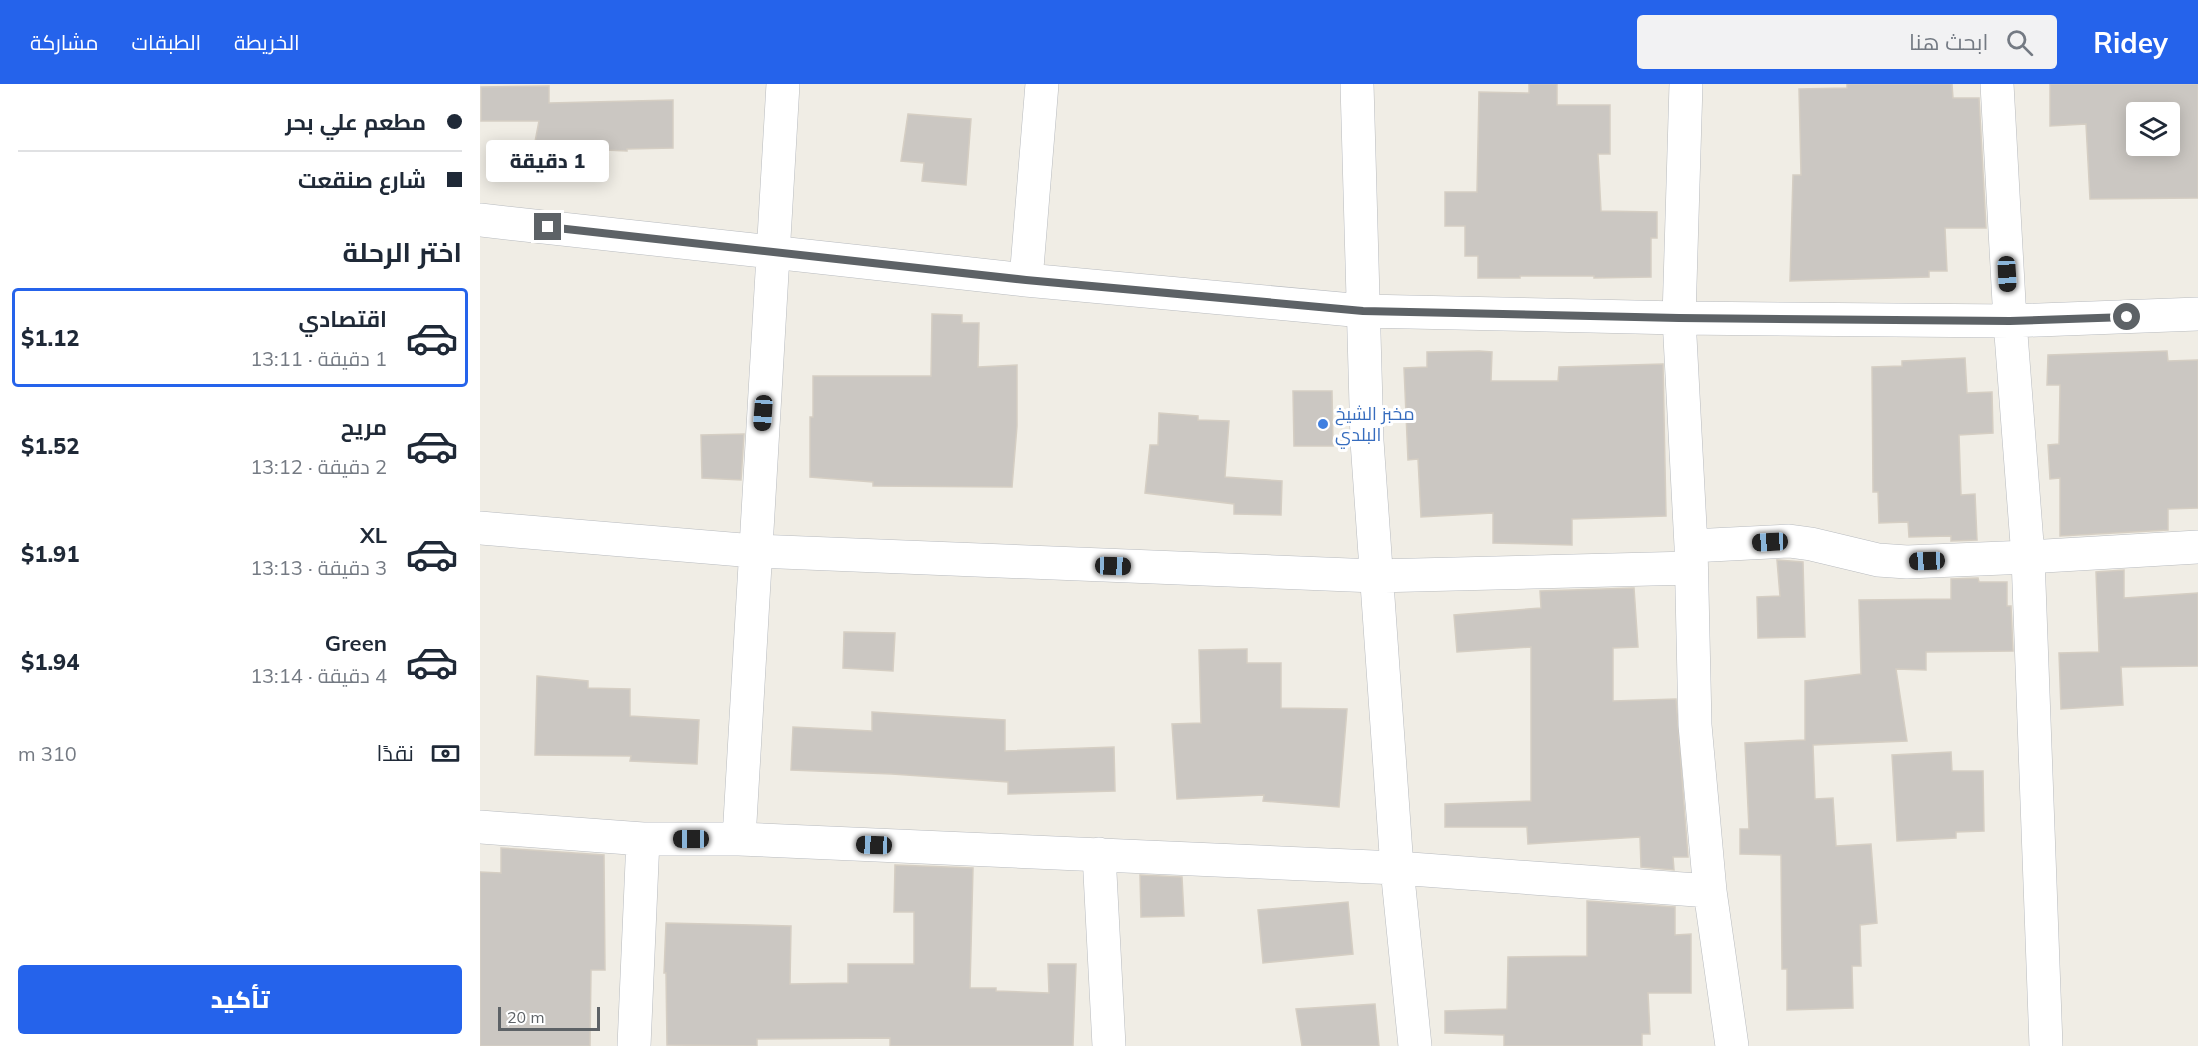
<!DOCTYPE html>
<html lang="ar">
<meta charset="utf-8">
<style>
:root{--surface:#fff;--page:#f2f2f3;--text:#1f2937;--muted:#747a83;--line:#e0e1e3;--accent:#2563eb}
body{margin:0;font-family:Mulish,Cairo,sans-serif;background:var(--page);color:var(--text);direction:rtl;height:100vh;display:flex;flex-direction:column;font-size:22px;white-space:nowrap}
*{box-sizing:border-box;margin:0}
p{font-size:20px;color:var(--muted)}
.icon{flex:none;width:33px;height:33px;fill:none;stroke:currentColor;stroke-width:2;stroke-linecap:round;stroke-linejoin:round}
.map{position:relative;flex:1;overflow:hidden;direction:ltr}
.side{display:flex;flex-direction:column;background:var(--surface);width:480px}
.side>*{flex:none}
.guide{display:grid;align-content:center;height:132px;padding:0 18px;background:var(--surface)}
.tools{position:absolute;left:1646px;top:18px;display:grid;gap:12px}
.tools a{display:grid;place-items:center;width:54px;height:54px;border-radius:6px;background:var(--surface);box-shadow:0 3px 15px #0003;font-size:30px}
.scale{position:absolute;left:18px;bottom:15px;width:102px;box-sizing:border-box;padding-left:6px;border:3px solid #5d6266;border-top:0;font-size:16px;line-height:21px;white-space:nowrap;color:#5d6266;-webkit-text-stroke:4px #fff;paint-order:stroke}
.end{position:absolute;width:27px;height:27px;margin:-14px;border:8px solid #5d6266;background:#fff;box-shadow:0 0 0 3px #fff}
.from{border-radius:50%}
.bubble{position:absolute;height:42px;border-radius:6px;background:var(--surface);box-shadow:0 3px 15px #0003;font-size:20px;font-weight:800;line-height:42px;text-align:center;direction:rtl}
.car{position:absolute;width:18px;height:36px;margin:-18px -9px;border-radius:8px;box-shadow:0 0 4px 2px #0007;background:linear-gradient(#222 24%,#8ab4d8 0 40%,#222 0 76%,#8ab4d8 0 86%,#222 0)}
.guide b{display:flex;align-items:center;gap:21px;height:57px;font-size:22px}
.guide b+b{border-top:2px solid var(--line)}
.guide i{width:15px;height:15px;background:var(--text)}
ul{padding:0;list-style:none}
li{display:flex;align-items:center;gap:18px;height:99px;margin:0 12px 9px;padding:0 6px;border:3px solid transparent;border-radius:6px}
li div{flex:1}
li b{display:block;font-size:22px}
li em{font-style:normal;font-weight:800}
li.selected{border-color:var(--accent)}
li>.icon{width:54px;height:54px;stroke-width:1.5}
h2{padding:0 18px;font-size:27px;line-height:72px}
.pay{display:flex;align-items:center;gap:15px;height:66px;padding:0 18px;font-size:22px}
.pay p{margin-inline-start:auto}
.cta{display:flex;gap:12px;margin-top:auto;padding:12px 18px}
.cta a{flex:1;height:69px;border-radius:6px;background:var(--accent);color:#fff;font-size:24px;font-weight:800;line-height:69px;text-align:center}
header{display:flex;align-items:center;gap:36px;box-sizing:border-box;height:84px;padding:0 30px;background:var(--accent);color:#fff}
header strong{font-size:28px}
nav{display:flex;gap:33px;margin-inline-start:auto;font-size:21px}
.search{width:420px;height:54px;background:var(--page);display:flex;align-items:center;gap:15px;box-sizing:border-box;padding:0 21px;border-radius:6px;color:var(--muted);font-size:22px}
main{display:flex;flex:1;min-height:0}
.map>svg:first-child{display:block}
.building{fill:#cbc7c2;stroke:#d5cec3;stroke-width:1.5;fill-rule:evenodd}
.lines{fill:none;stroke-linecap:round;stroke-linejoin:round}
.minor-casing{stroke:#b8bbbf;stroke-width:34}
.minor{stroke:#fff;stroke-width:33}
.route{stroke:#5d6266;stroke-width:8}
.shop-dot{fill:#3f7fe0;stroke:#fff;stroke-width:2}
.labels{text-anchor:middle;stroke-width:6;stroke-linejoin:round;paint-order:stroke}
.shop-label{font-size:18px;fill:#366cbe;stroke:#fff;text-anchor:start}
</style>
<header>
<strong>Ridey</strong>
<div class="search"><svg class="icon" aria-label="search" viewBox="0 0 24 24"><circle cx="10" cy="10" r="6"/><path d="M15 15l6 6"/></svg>ابحث هنا</div>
<nav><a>الخريطة</a><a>الطبقات</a><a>مشاركة</a></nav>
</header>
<main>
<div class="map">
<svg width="1718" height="962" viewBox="0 0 1718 962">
<rect width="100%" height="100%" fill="#f0ede5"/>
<path class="building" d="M1049,0H1077V21H1130V70H1118L1121,127L1177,128V154H1171V193L1114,194V192H1040V194H998V172H985V142H965V108H997L999,8L1049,9Z
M1367,0H1472L1473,14H1499L1506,144H1465L1467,187H1449V193L1310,197L1313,91H1321L1319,5L1367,4Z
M1570,0H1718V114L1610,115L1606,40L1570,42ZM1656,28H1689V62H1656Z
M69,2V19L193,16V64L147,65V67L54,63L59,37H1V3Z
M428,30L491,35L486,101L442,97L444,79L421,77Z
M452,230L482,231V239H499L498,283L537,281V342L532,403L393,402V398L330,393V333H333V292H451Z
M999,267L1012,268L1011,297H1078L1079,283L1183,280L1186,432L1092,435V461L1013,459V429L941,433L938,375L928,376L924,284L947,283V268Z
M1687,267L1688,277L1718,276V424L1688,425V446L1580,452V394L1570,395L1568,361L1579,360L1580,301H1567L1568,271Z
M1485,274L1487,309L1512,308L1513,349L1479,351L1481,411L1495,410L1497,456L1471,457V452L1429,453L1428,438L1399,439L1398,408H1393L1392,283L1422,282V277Z
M813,307H852L853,362H814Z
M679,329L718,332V336L749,337L745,393L802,397L801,431L754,430V420L665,409L670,361H678Z
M264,350L261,396L222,394L221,351Z
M1297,476L1323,478L1325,553L1278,554L1277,513L1300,512Z
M1644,486V514L1718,509V582L1641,583L1643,621L1581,625L1579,569L1619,568L1616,488Z
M1498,494L1499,498H1527V522H1531L1533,567L1446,568V586L1416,585L1427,657L1333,661L1335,715L1353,714L1356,762L1391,760L1397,839L1380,841L1381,882H1372L1373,924L1307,926V885H1302L1301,771L1260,770V745H1269L1265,659L1325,656V597L1381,590L1379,516L1471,515V495Z
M1154,504L1158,563L1133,564V617L1196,615L1208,773H1193L1194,786L1161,783L1160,753L1048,760L1047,743H965V720L1051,717V563L977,568L974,531L1061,524L1060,507Z
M364,548L415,549L413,587L363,584Z
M767,565V579H801V624L867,625L859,723L783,717L784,711L697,715L692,640L721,639L719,566Z
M57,592L108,597V604L150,605V632L219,636L217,680L150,677L151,672L55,671Z
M392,628L525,636V667L634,663L635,707L528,710V698L412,690L311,686L313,643L392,647Z
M1471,668L1472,687H1503L1504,747L1476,748V754L1417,757L1412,671Z
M21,764L124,771L125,886H111L110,962H0V788L21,789Z
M415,781L493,784L490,904H516V907L569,909L568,880H596L593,962H410V954L277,955V962L187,961L186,889H184L186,839L311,842L310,900L368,899V880H434V828H414Z
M660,791L702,793L704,832L661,833Z
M1107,817L1195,823V851L1211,850V909H1168L1170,950H1162V962H1024V951L965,949V927L1027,925L1028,873L1107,872Z
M868,818L873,870L783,879L778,826Z
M895,920L899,962H822L816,925Z"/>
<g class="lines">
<defs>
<path id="minor" d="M877,0L887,357L917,784L935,962
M1206,0L1199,234L1211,462L1215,641L1230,807L1252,962
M1517,0L1530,237L1548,473L1566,962
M0,136L546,196L883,227L1199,234L1530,237L1718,230
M546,196L562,0
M0,444L274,467L895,492L1211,484
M1211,462L1309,457L1331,460L1398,476L1427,478L1548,473L1718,463
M0,743L163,755H259L917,784L1230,807
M259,755L303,0
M619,770L629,962
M154,962L163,755"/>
</defs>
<use href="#minor" class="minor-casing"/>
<use href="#minor" class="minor"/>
</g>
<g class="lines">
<path class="route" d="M68,143L546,196L883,227L1199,234L1530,237L1647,233"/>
</g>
<circle class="shop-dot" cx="843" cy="340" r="6"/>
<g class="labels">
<g class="shop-label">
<text x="855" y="336">مخبز الشيخ<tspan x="855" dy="21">البلدي</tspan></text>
</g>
</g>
</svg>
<div class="tools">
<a><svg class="icon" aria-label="layers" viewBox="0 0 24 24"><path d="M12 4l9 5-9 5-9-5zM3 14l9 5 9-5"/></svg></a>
</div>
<div class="scale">20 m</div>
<i class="end from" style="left:1647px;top:233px"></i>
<i class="end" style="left:68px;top:143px"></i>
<div class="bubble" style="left:6px;top:56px;width:123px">1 دقيقة</div>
<i class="car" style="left:1527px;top:190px;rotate:177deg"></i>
<i class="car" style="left:283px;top:329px;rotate:184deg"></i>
<i class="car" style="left:1290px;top:458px;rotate:267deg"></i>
<i class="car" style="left:1447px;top:477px;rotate:268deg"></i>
<i class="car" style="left:633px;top:482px;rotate:92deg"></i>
<i class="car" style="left:211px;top:755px;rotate:270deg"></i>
<i class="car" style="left:394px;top:761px;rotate:272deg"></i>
</div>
<section class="side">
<div class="guide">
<b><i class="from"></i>مطعم علي بحر</b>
<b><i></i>شارع صنقعت</b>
</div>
<h2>اختر الرحلة</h2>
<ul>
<li class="selected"><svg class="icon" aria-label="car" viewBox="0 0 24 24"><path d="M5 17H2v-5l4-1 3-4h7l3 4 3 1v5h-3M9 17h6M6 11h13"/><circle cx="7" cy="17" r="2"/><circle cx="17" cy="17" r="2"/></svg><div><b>اقتصادي</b><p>1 دقيقة · 13:11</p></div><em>$1.12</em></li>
<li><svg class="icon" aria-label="car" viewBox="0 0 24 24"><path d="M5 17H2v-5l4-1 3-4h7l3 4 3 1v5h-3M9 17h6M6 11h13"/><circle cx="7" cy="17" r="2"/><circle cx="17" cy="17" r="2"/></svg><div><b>مريح</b><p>2 دقيقة · 13:12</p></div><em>$1.52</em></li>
<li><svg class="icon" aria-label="car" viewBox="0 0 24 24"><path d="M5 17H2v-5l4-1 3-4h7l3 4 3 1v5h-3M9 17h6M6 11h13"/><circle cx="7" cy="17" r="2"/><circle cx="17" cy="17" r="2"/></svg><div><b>XL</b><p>3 دقيقة · 13:13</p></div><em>$1.91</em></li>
<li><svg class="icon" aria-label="car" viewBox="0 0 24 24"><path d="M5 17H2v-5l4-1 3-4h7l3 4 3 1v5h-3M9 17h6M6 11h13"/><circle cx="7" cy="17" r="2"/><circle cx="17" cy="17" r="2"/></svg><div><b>Green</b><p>4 دقيقة · 13:14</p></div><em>$1.94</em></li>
</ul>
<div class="pay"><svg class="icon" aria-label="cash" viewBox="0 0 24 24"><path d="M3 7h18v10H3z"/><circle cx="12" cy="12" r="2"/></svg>نقدًا<p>310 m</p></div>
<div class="cta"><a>تأكيد</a></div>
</section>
</main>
